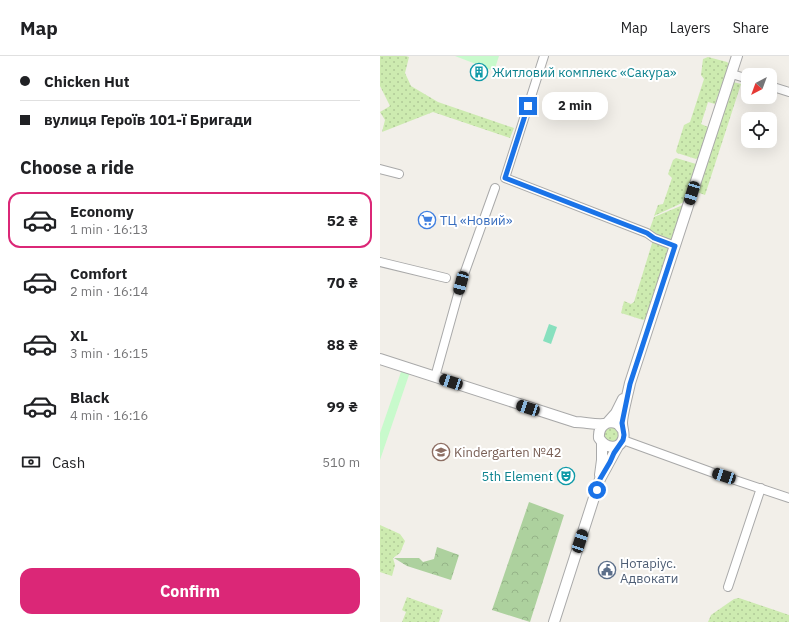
<!DOCTYPE html>
<meta charset="utf-8">
<style>
:root{--surface:#fff;--page:#f2f2f2;--text:#202124;--muted:#757577;--line:#e0e0e0;--accent:#db2777}
body{margin:0;font-family:"IBM Plex Sans",sans-serif;background:var(--page);color:var(--text);height:100vh;display:flex;flex-direction:column;font-size:15px;white-space:nowrap}
*{box-sizing:border-box;margin:0}
p{font-size:13px;color:var(--muted)}
.icon{flex:none;width:22px;height:22px;fill:none;stroke:currentColor;stroke-width:2;stroke-linecap:round;stroke-linejoin:round}
.map{position:relative;flex:1;overflow:hidden}
.side{display:flex;flex-direction:column;background:var(--surface);width:380px}
.side>*{flex:none}
.top-card{display:grid;align-content:center;height:88px;padding:0 20px;background:var(--surface)}
.needle{width:26px;rotate:221deg}
.fabs{position:absolute;left:361px;top:12px;display:grid;gap:8px}
.fabs a{display:grid;place-items:center;width:36px;height:36px;border-radius:8px;background:var(--surface);box-shadow:0 4px 16px #0002;font-size:20px}
.end{position:absolute;width:18px;height:18px;margin:-9px;border:5px solid #1a73e8;background:#fff;box-shadow:0 0 0 2px #fff}
.from{border-radius:50%}
.bubble{position:absolute;height:28px;border-radius:12px;background:var(--surface);box-shadow:0 4px 16px #0002;font-size:13px;font-weight:800;line-height:28px;text-align:center}
.car{position:absolute;width:12px;height:24px;margin:-12px -6px;border-radius:5px;box-shadow:0 0 3px 1px #0007;background:linear-gradient(#222 24%,#8ab4d8 0 40%,#222 0 76%,#8ab4d8 0 86%,#222 0)}
.top-card b{display:flex;align-items:center;gap:14px;height:38px;font-size:15px}
.top-card b+b{border-top:1px solid var(--line)}
.top-card i{width:10px;height:10px;background:var(--text)}
ul{padding:0;list-style:none}
li{display:flex;align-items:center;gap:12px;height:56px;margin:0 8px 6px;padding:0 12px;border:2px solid transparent;border-radius:12px}
li div{flex:1}
li b{display:block;font-size:15px}
li em{font-style:normal;font-weight:800}
li.current{border-color:var(--accent)}
li>.icon{width:36px;height:36px;stroke-width:1.5}
h2{padding:0 20px;font-size:18px;line-height:48px}
.pay{display:flex;align-items:center;gap:10px;height:44px;padding:0 20px;font-size:15px}
.pay p{margin-inline-start:auto}
.primary-button{display:flex;gap:8px;margin-top:auto;padding:8px 20px}
.primary-button a{flex:1;height:46px;border-radius:12px;background:var(--accent);color:#fff;font-size:16px;font-weight:800;line-height:46px;text-align:center}
header{display:flex;align-items:center;gap:24px;box-sizing:border-box;height:56px;padding:0 20px;background:var(--surface);border-bottom:1px solid var(--line)}
header strong{font-size:19px}
nav{display:flex;gap:22px;margin-inline-start:auto;font-size:14px}
main{display:flex;flex:1;min-height:0}
.map>svg:first-child{display:block}
.grass{fill:url(#grass-dots)}
.forest{fill:url(#forest-crowns)}
.park{fill:#c8facc}
.pitch{fill:#88e0be}
.lines{fill:none;stroke-linecap:round;stroke-linejoin:round}
.minor-casing{stroke:#a9a9a9;stroke-width:10}
.tertiary-casing{stroke:#a9a9a9;stroke-width:12}
.minor{stroke:#fff;stroke-width:8}
.tertiary{stroke:#fff;stroke-width:10}
.route{stroke:#1a73e8;stroke-width:5}
.labels{text-anchor:middle;stroke-width:4;stroke-linejoin:round;paint-order:stroke}
.culture-label{font-size:13px;fill:#0d838f;stroke:#fff;text-anchor:start}
.shop-label{font-size:13px;fill:#366cbe;stroke:#fff;text-anchor:start}
.education-label{font-size:13px;fill:#785e54;stroke:#fff;text-anchor:start}
.service-label{font-size:13px;fill:#4e5e75;stroke:#fff;text-anchor:start}
</style>
<header>
<strong>Map</strong>
<nav><a>Map</a><a>Layers</a><a>Share</a></nav>
</header>
<main>
<section class="side">
<div class="top-card">
<b><i class="from"></i>Chicken Hut</b>
<b><i></i>вулиця Героїв 101-ї Бригади</b>
</div>
<h2>Choose a ride</h2>
<ul>
<li class="current"><svg class="icon" aria-label="car" viewBox="0 0 24 24"><path d="M5 17H2v-5l4-1 3-4h7l3 4 3 1v5h-3M9 17h6M6 11h13"/><circle cx="7" cy="17" r="2"/><circle cx="17" cy="17" r="2"/></svg><div><b>Economy</b><p>1 min · 16:13</p></div><em>52 ₴</em></li>
<li><svg class="icon" aria-label="car" viewBox="0 0 24 24"><path d="M5 17H2v-5l4-1 3-4h7l3 4 3 1v5h-3M9 17h6M6 11h13"/><circle cx="7" cy="17" r="2"/><circle cx="17" cy="17" r="2"/></svg><div><b>Comfort</b><p>2 min · 16:14</p></div><em>70 ₴</em></li>
<li><svg class="icon" aria-label="car" viewBox="0 0 24 24"><path d="M5 17H2v-5l4-1 3-4h7l3 4 3 1v5h-3M9 17h6M6 11h13"/><circle cx="7" cy="17" r="2"/><circle cx="17" cy="17" r="2"/></svg><div><b>XL</b><p>3 min · 16:15</p></div><em>88 ₴</em></li>
<li><svg class="icon" aria-label="car" viewBox="0 0 24 24"><path d="M5 17H2v-5l4-1 3-4h7l3 4 3 1v5h-3M9 17h6M6 11h13"/><circle cx="7" cy="17" r="2"/><circle cx="17" cy="17" r="2"/></svg><div><b>Black</b><p>4 min · 16:16</p></div><em>99 ₴</em></li>
</ul>
<div class="pay"><svg class="icon" aria-label="cash" viewBox="0 0 24 24"><path d="M3 7h18v10H3z"/><circle cx="12" cy="12" r="2"/></svg>Cash<p>510 m</p></div>
<div class="primary-button"><a>Confirm</a></div>
</section>
<div class="map">
<svg width="409" height="566" viewBox="0 0 409 566">
<defs>
<pattern id="grass-dots" width="8" height="8" patternUnits="userSpaceOnUse"><rect width="8" height="8" fill="#cdebb0"/><path d="M2 2h.1M6 6h.1" fill="none" stroke="#b0c997" stroke-width="1.8" stroke-linecap="round"/></pattern>
<pattern id="forest-crowns" width="20" height="18" patternUnits="userSpaceOnUse"><rect width="20" height="18" fill="#add19e"/><path d="M2 6a3 3 0 1 1 6 0M12 15a3 3 0 1 1 6 0" fill="none" stroke="#95b388"/></pattern>
</defs>
<rect width="100%" height="100%" fill="#f2efe9"/>
<path class="grass" d="M0,0H26L29,1L25,17L31,30L58,46L134,72L130,82L53,56L2,76L5,64L0,56L10,50L0,30Z
M328,1L347,6L349,8L335,48L328,46L321,68L328,71L318,102L316,103L297,97L296,95L304,69L310,66L324,23L321,19L323,3Z
M353,26L361,28L325,139L317,136Z
M296,102L316,108L304,146L274,160L278,149L283,148L292,122L288,118L293,104Z
M303,149L292,184L290,185L270,176L269,175L274,161Z
M273,184L287,190L289,194L267,262L263,264L241,257L244,245L251,248L254,246Z
M228,370L239,373L240,381L234,387L224,383L223,374Z
M0,469L20,478L25,485L20,497L13,502L15,509L12,520L0,516Z
M27,541L63,554L59,566H22L26,556L22,554Z
M359,542L409,559V566H328L331,559L354,543Z"/>
<path class="forest" d="M149,446L184,459L150,566L112,554Z
M57,491L79,499L71,524L27,510L14,502H39L43,506L54,503Z"/>
<path class="park" d="M75,0H119L114,15Z
M22,313L30,316L0,404V377Z"/>
<path class="pitch" d="M169,268L177,271L171,288L163,285Z"/>
<g class="lines">
<defs>
<path id="minor" d="M164,0L125,122L267,177L274,182L295,190
M352,18L368,23
M390,30L409,36
M0,113L19,118
M0,206L66,222
M55,321L82,224L115,132
M243,384L331,416L409,442
M348,531L381,432"/>
<path id="tertiary" d="M0,303L195,366C205,366 214,369 224,368
M228,366L236,357L243,343
M243,374L238,368C227,363 218,370 219,382C225,392 239,395 243,383C245,378 242,373 242,367C242,359 248,337 250,327L357,0
M220,419L222,404V386
M174,566L220,423L238,390"/>
</defs>
<use href="#minor" class="minor-casing"/>
<use href="#tertiary" class="tertiary-casing"/>
<use href="#minor" class="minor"/>
<use href="#tertiary" class="tertiary"/>
</g>
<g class="lines">
<path class="route" d="M148,50L125,122L267,177L274,182L295,190L250,328L242,367L244,379L243,384L234,397L230,406L220,423L217,434"/>
</g>
<defs>
<symbol id="building-ring" viewBox="-11 -11 22 22"><circle r="9.5" fill="#fff" stroke="#0f9aa8" stroke-width="1.5"/><path d="M-4-6H4V6H1V3H-1V6H-4ZM-2.5-4.3h1.7v1.8h-1.7ZM.8-4.3h1.7v1.8H.8ZM-2.5-1h1.7V.8h-1.7ZM.8-1h1.7V.8H.8Z" fill="#0f9aa8"/></symbol>
<symbol id="supermarket-ring" viewBox="-11 -11 22 22"><circle r="9.5" fill="#fff" stroke="#3f7fe0" stroke-width="1.5"/><path d="M-6-5.5h2.5l.6 2H6L4.5 2H-2.5L-4.4-4H-6ZM-1.5 3.2a1.3 1.3 0 1 0 .1 0ZM3 3.2a1.3 1.3 0 1 0 .1 0Z" fill="#3f7fe0"/></symbol>
<symbol id="school-ring" viewBox="-11 -11 22 22"><circle r="9.5" fill="#fff" stroke="#8d6e63" stroke-width="1.5"/><path d="M0-5L7-2L0 1L-7-2ZM-4 1L0 2.5L4 1V4Q0 6-4 4Z" fill="#8d6e63"/></symbol>
<symbol id="theatre-ring" viewBox="-11 -11 22 22"><circle r="9.5" fill="#fff" stroke="#0f9aa8" stroke-width="1.5"/><path d="M-5-5.5Q0-4 5-5.5V0Q5 5 0 6Q-5 5-5 0ZM-3.3-2.5H-1v1.5H-3.3ZM1-2.5H3.3v1.5H1ZM-2.8 1Q0 5.5 2.8 1Z" fill="#0f9aa8"/></symbol>
<symbol id="civic-ring" viewBox="-11 -11 22 22"><circle r="9.5" fill="#fff" stroke="#5c6f8a" stroke-width="1.5"/><path d="M-.6-6.5H3V-4.5H.6V-3L4-1V1h2V6H-6V1h2V-1L-.6-3ZM-1.2 2.5V6h2.4V2.5Z" fill="#5c6f8a"/></symbol>
</defs>
<g fill-rule="evenodd">
<use href="#building-ring" x="89" y="6" width="20" height="20"/>
<use href="#supermarket-ring" x="37" y="154" width="20" height="20"/>
<use href="#school-ring" x="51" y="386" width="20" height="20"/>
<use href="#theatre-ring" x="176" y="410" width="20" height="20"/>
<use href="#civic-ring" x="217" y="504" width="20" height="20"/>
</g>
<g class="labels">
<g class="culture-label">
<text x="112" y="21">Житловий комплекс «Сакура»</text>
<text x="173" y="425" text-anchor="end">5th Element</text>
</g>
<g class="shop-label">
<text x="60" y="169">ТЦ «Новий»</text>
</g>
<g class="education-label">
<text x="74" y="401">Kindergarten №42</text>
</g>
<g class="service-label">
<text x="240" y="512">Нотаріус.<tspan x="240" dy="15">Адвокати</tspan></text>
</g>
</g>
</svg>
<div class="fabs">
<a><svg class="needle" viewBox="-14 -14 28 28"><path d="M0-13l5 13h-10z" fill="#e53935"/><path d="M0 13l5-13h-10z" fill="#757577"/></svg></a>
<a><svg class="icon" aria-label="locate" viewBox="0 0 24 24"><circle cx="12" cy="12" r="6"/><path d="M12 2v4M12 18v4M2 12h4M18 12h4"/></svg></a>
</div>
<i class="end from" style="left:217px;top:434px"></i>
<i class="end" style="left:148px;top:50px"></i>
<div class="bubble" style="left:162px;top:36px;width:66px">2 min</div>
<i class="car" style="left:312px;top:137px;rotate:197deg"></i>
<i class="car" style="left:81px;top:227px;rotate:195deg"></i>
<i class="car" style="left:71px;top:326px;rotate:288deg"></i>
<i class="car" style="left:148px;top:352px;rotate:288deg"></i>
<i class="car" style="left:344px;top:420px;rotate:288deg"></i>
<i class="car" style="left:200px;top:485px;rotate:18deg"></i>
</div>
</main>
